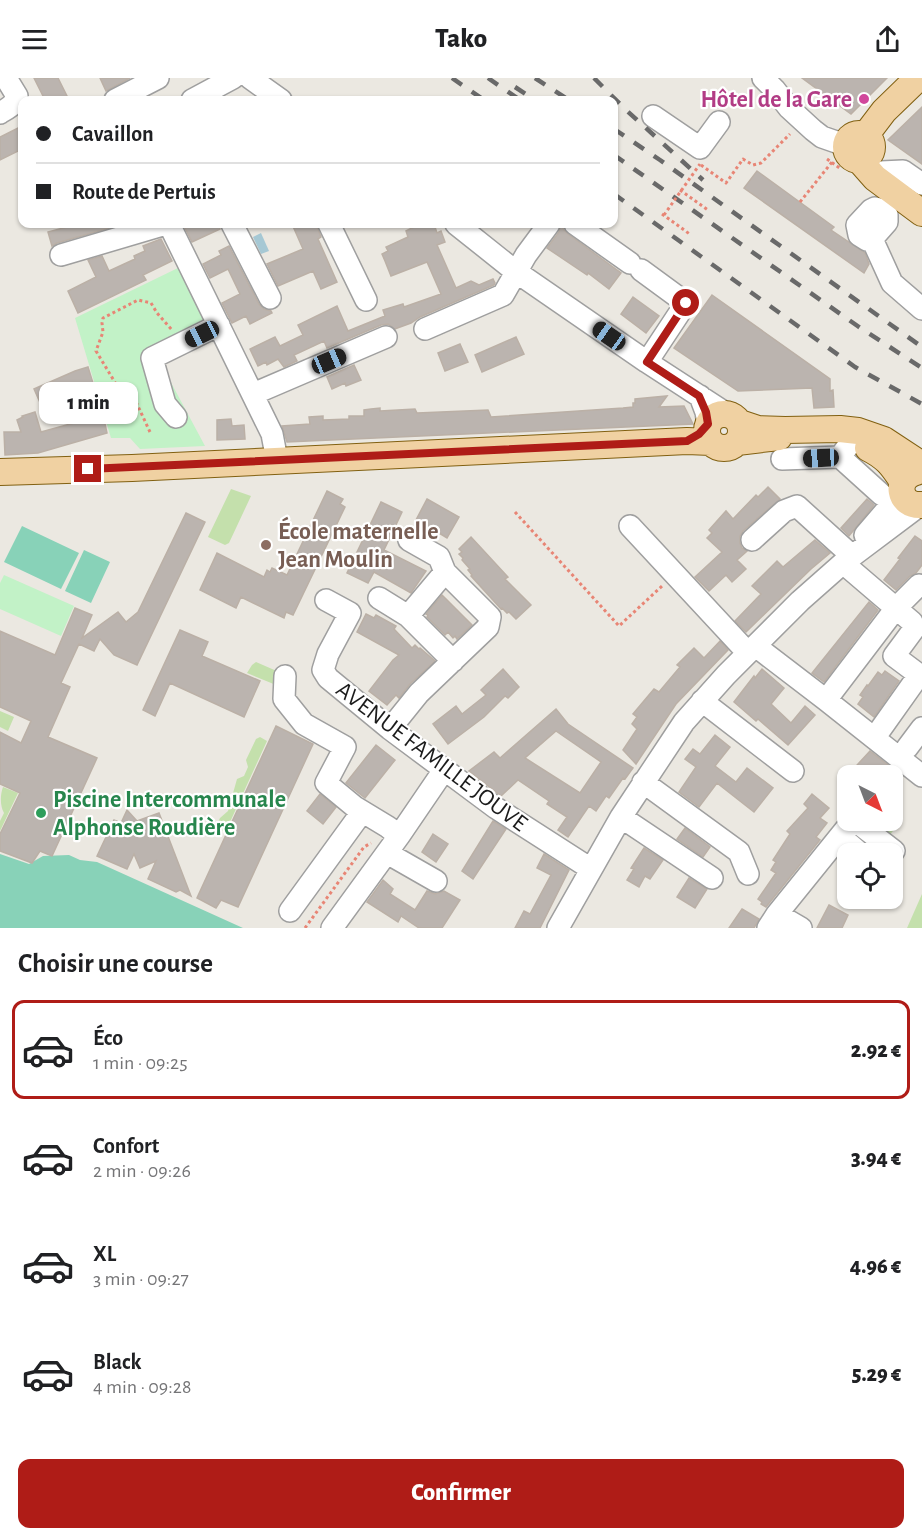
<!DOCTYPE html>
<html lang="fr">
<meta charset="utf-8">
<style>
:root{--surface:#fff;--page:#f2f2f2;--text:#202124;--muted:#757577;--line:#e0e0e0;--accent:#af1c17}
body{margin:0;font-family:"Alegreya Sans",sans-serif;background:var(--page);color:var(--text);height:100vh;display:flex;flex-direction:column;font-size:22px;white-space:nowrap}
*{box-sizing:border-box;margin:0}
p{font-size:20px;color:var(--muted)}
.icon{flex:none;width:33px;height:33px;fill:none;stroke:currentColor;stroke-width:2;stroke-linecap:round;stroke-linejoin:round}
.map{position:relative;height:850px;overflow:hidden}
.side{display:flex;flex-direction:column;background:var(--surface);flex:1}
.side>*{flex:none}
.top-card{position:absolute;left:18px;top:18px;width:600px;height:132px;border-radius:12px;box-shadow:0 2px 4px #0004;display:grid;align-content:center;height:132px;padding:0 18px;background:var(--surface)}
.needle{width:39px;rotate:138deg}
.controls{position:absolute;left:837px;top:687px;display:grid;gap:12px}
.controls a{display:grid;place-items:center;width:66px;height:66px;border-radius:12px;background:var(--surface);box-shadow:0 2px 4px #0004;font-size:30px}
.end{position:absolute;width:27px;height:27px;margin:-14px;border:8px solid #af1c17;background:#fff;box-shadow:0 0 0 3px #fff}
.from{border-radius:50%}
.bubble{position:absolute;height:42px;border-radius:12px;background:var(--surface);box-shadow:0 2px 4px #0004;font-size:20px;font-weight:800;line-height:42px;text-align:center}
.car{position:absolute;width:18px;height:36px;margin:-18px -9px;border-radius:8px;box-shadow:0 0 4px 2px #0007;background:linear-gradient(#222 24%,#8ab4d8 0 40%,#222 0 76%,#8ab4d8 0 86%,#222 0)}
.top-card b{display:flex;align-items:center;gap:21px;height:57px;font-size:22px}
.top-card b+b{border-top:2px solid var(--line)}
.top-card i{width:15px;height:15px;background:var(--text)}
ul{padding:0;list-style:none}
li{display:flex;align-items:center;gap:18px;height:99px;margin:0 12px 9px;padding:0 6px;border:3px solid transparent;border-radius:12px}
li div{flex:1}
li b{display:block;font-size:22px}
li em{font-style:normal;font-weight:800}
li.active{border-color:var(--accent)}
li>.icon{width:54px;height:54px;stroke-width:1.5}
h2{padding:0 18px;font-size:27px;line-height:72px}
.primary-button{display:flex;gap:12px;margin-top:auto;padding:12px 18px}
.primary-button a{flex:1;height:69px;border-radius:12px;background:var(--accent);color:#fff;font-size:24px;font-weight:800;line-height:69px;text-align:center}
header{display:flex;justify-content:space-between;align-items:center;height:78px;padding:0 18px;background:var(--surface);font-size:27px;font-weight:800}
.map>svg:first-child{display:block}
.grass{fill:#c4e0ac}
.park{fill:#c2f2c7}
.pitch{fill:#88d2b8}
.water{fill:#a6c8d4}
.building{fill:#bbb4af;stroke:#bbb0a6;stroke-width:1.5;fill-rule:evenodd}
.lines{fill:none;stroke-linecap:round;stroke-linejoin:round}
.minor-casing{stroke:#9f9f9f;stroke-width:24}
.major-casing{stroke:#816011;stroke-width:28}
.path{stroke:#e88575;stroke-width:3;stroke-dasharray:3 3;stroke-linecap:butt}
.minor{stroke:#fff;stroke-width:21}
.major{stroke:#f0d1a2;stroke-width:26}
.rail{stroke:#696969;stroke-width:4.5;stroke-dasharray:12 12;stroke-linecap:butt}
.path-bridge{stroke:#e88575;stroke-width:3;stroke-dasharray:3 3;stroke-linecap:butt}
.route{stroke:#af1c17;stroke-width:8}
.hotel-dot{fill:#d1479c;stroke:#fff;stroke-width:2}
.education-dot{fill:#8d6e63;stroke:#fff;stroke-width:2}
.leisure-dot{fill:#2e9e5b;stroke:#fff;stroke-width:2}
.labels{text-anchor:middle;stroke-width:4.5;stroke-linejoin:round;paint-order:stroke}
.hotel-label{font-size:24px;font-weight:bold;fill:#b23c85;stroke:#fff;text-anchor:end}
.education-label{font-size:24px;font-weight:bold;fill:#785e54;stroke:#fff;text-anchor:start}
.street-label{font-size:24px;fill:#1b1b1b;stroke:#fff}
.leisure-label{font-size:24px;font-weight:bold;fill:#27864d;stroke:#fff;text-anchor:start}
</style>
<header><svg class="icon" aria-label="menu" viewBox="0 0 24 24"><path d="M4 6h16M4 12h16M4 18h16"/></svg>Tako<svg class="icon" aria-label="share" viewBox="0 0 24 24"><path d="M12 15V3M7 8l5-5 5 5M5 13v7h14v-7"/></svg></header>
<div class="map">
<svg width="922" height="850" viewBox="0 0 922 850">
<rect width="100%" height="100%" fill="#ebe8e1"/>
<path class="grass" d="M231,411L251,418L229,465L225,467L208,459Z
M256,584L279,594L276,607L247,595L252,587Z
M0,633L14,639L8,653L0,649Z
M260,659L267,663L225,755L216,748L220,740L228,733L237,701L244,698L248,689L246,682L256,661Z
M3,709L18,715L0,753V743L4,735C0,728 0,717 3,709Z
M893,740L899,745L886,762L861,743L892,742Z
M922,816V850H907Z"/>
<path class="park" d="M182,188L217,257L160,284L205,368L140,371L130,360H111L75,240Z
M4,497L74,528L61,558L0,531V505Z"/>
<path class="pitch" d="M22,448L79,475L61,511L4,484Z
M84,472L110,484L91,525L65,513Z
M0,776L29,786L43,778L69,777L80,782L97,784L243,850H0Z"/>
<path class="water" d="M261,155L269,173L261,176L253,159Z"/>
<path class="building" d="M34,0H58L69,22H45Z
M100,0H130L106,13Z
M802,0H887L851,36Z
M922,29V86L888,62Z
M22,48V71L0,82V59Z
M757,93L834,149L831,152L865,175L869,186L864,195L744,110Z
M78,146H123L57,165L52,168L48,154Z
M183,146H219L220,151L192,164Z
M292,146H316L321,159L318,161L337,204L321,211L313,193L278,208L267,186L303,171Z
M412,146H434L437,155L441,153L445,164L437,167L456,210L471,203L479,207L493,201L495,205L494,207L420,239L411,245L395,251L388,246L381,247L327,270L324,263L294,277L297,283L284,289L278,281L267,287L266,284L258,288L250,271L275,259L280,268L303,257L298,247L337,228L348,253L385,238L383,232L403,226L404,229L441,216L427,184L391,198L385,183L382,176L388,173L386,169L408,159L406,153L414,149Z
M561,146L564,152L568,156L621,195L609,211L588,195L587,197L547,170L559,154Z
M161,161L172,183L143,197L146,202L78,235L68,213L96,199L88,182L102,178L109,193L135,181L134,178L145,173L143,168Z
M229,168L259,226L264,231L271,233L272,235L250,246L246,238L232,245L222,225L240,216L228,191L210,200L203,186L221,177L219,173Z
M712,217L830,301V313L833,312L834,329L814,330L812,310L738,313L674,270Z
M633,219L659,238L646,255L621,236Z
M516,259L524,276L482,294L475,277Z
M460,266L468,284L445,293L438,275Z
M354,287L361,302L346,308L345,305L332,311L327,299Z
M88,289L93,305L42,329L34,311L75,293Z
M667,318L659,329L684,328L693,346L287,364L282,348L310,346L309,339L323,338V342L349,341V338H364V332L371,331L380,330V333L415,331L417,335L488,332L491,339L623,330L633,329V325H635V321Z
M35,334L41,354L103,337L107,355L38,375L5,377L4,354H21L17,342L23,339L22,338Z
M231,341L232,348L244,347L245,361L217,362V342Z
M768,409L780,421L743,453L740,458V465L742,470L747,473L737,482L746,491L732,504L726,497L709,513L695,499L722,474L707,460L712,455L709,452L726,433L733,441L756,417L758,419Z
M327,413L343,421L340,426L345,429L293,537L286,534L284,540L241,519L236,530L200,512L217,475L264,499L267,492L270,494L272,490L287,497Z
M427,421L459,439L447,460L439,455L437,457L424,449L425,447L416,442Z
M867,421L874,427L849,458L841,450Z
M381,424L402,434L384,472L426,493L411,515L374,494L368,505L347,495Z
M186,435L205,444L137,587L114,577L100,561L94,573L79,566L61,605L70,609L48,659L97,680L52,778L40,773L32,785L0,773V756L20,715L0,706V654L21,665L31,643L0,629V553L55,577L75,530L92,537L82,560L118,534L126,544L138,534Z
M915,458L922,463V487L916,495L910,498L896,512L884,502L900,481L898,480Z
M471,459L508,499L505,501L531,527L516,541L509,534L507,535L502,530L501,531L471,498L472,497L468,492L470,491L462,482L463,480L459,476L462,474L459,471Z
M815,462L830,475L811,491L746,554L735,543L761,516L752,508L777,483L783,489Z
M442,517L472,547L457,561L455,558L453,560L448,554L445,557L427,539L428,537L426,536Z
M869,524L878,532L824,604L812,595Z
M366,536L374,540L376,537L396,548L394,551L412,570L415,567L419,571L420,570L435,583L410,606L399,620L396,617L387,627L369,613L393,582L399,577L357,554Z
M180,552L208,564L202,578L260,603L244,639L170,605L155,638L143,632Z
M720,563L728,572L676,626L636,686L623,672L637,651L632,646L637,639L633,636L654,611L659,614L680,589L677,587L694,570L704,580Z
M503,591L519,609L508,620L505,618L484,639L448,666L433,646L456,628L462,636L486,617L481,612Z
M762,591L784,610L771,626L791,645L805,628L815,637L788,667L758,641L756,643L734,624L754,598L755,600Z
M885,593L899,603L874,639L858,626L863,619L860,617L867,607L868,608L878,594L882,597Z
M556,631L568,646L633,690L625,701L623,700L609,720L606,718L596,733L589,728L568,759L558,752L567,739L547,726L549,723L518,702L501,718L469,693L494,674L500,680ZM556,653L601,684L580,715L525,680Z
M276,648L313,666L238,829L221,822L216,830L197,820Z
M715,657L730,669L715,688L736,704L747,690L773,710L754,734L717,705L699,729L679,714L696,689L685,681L693,671L700,676Z
M376,667L395,682L365,720L346,705Z
M870,673L888,687L878,698H847Z
M320,716L336,729L323,746L307,733Z
M812,716L829,730L820,740L827,745L816,759L820,762L766,829L761,826L762,824L758,821L776,795L771,792L776,784L773,782L790,756L787,753L808,730L804,726Z
M127,732L137,743L159,735L191,818L180,812L176,814L148,801L156,783L140,790L134,776L127,791L97,778L114,742L121,745Z
M493,743L506,751L473,801L462,793Z
M685,750L710,769L703,779L677,761Z
M433,756L448,766L436,784L422,774Z
M644,770L663,782L650,801L645,798L639,809L627,802L634,791L631,790Z
M544,776L569,792L540,850H515L524,833L530,836L551,797L537,790Z
M689,800L707,811L695,830L677,819Z
M383,802L393,811L390,816L415,832L427,813L435,816L444,813L460,822L442,850H419L401,838L398,844L367,824Z
M829,827L848,837L842,850H817Z
M742,831L759,841L754,850H729Z"/>
<g class="lines">
<defs>
<path id="minor" d="M250,0L281,22
M763,0L775,12L789,30L813,52L822,59L845,67
M115,22L158,0
M192,22L233,0
M0,35C8,30 15,27 17,18L6,0
M653,38L700,70L719,44
M881,94L903,93L922,106
M875,130L880,131L887,137V144L872,161L867,162L859,157L857,147L871,132Z
M169,146L272,356L277,382
M232,146L270,220
M329,146L366,222
M456,146L515,193L647,284L727,336
M575,146L630,185
M872,161L892,205L922,231
M61,177L166,146
M641,192L686,225L647,284
M425,251L503,217L526,177L549,146
M253,316L386,259
M700,318L706,334L708,346
M176,339L165,326L152,280L219,247
M840,379L882,417
M782,381L840,379L851,364
M630,448L748,575
M865,457L902,414
M409,462L439,479L445,494
M752,462L784,433L797,428L850,476
M843,485L912,544L914,551L894,578L922,599
M379,520L408,538L453,583
M326,522L350,535L328,576L323,592L328,600L390,651L496,730L591,791
M756,567L762,573L826,622L922,698
M285,598L284,621L304,646L345,669L326,705L355,729L388,749L399,758
M826,622L896,530L919,507
M702,623L793,693
M390,651L419,615L488,549L490,539L445,494L408,538
M880,652L919,597
M907,670L922,650
M643,704L739,774L748,796
M621,739L712,800
M854,742L894,773
M840,758L861,776
M387,775L436,803
M290,833L362,734
M777,836L801,850
M332,850L399,758L444,692
M558,850L621,739L684,644L726,597L800,523L843,485L919,428
M768,850L777,836L853,742"/>
<path id="major" d="M846 69a13 13 0 1 1 26 0a13 13 0 1 1-26 0Z
M865,58L884,33L918,0
M860,83L875,100L922,135
M707 353a17 17 0 1 1 34 0a17 17 0 1 1-34 0Z
M740,345L758,351L785,352L840,351L858,353L884,362L916,383L922,390
M737,364L779,359
M868,370C886,379 892,387 903,404
M0,394L132,390L687,363L711,364
M916,394C894,400 898,429 922,427"/>
</defs>
<use href="#minor" class="minor-casing"/>
<use href="#major" class="major-casing"/>
<path class="path" d="M827,81L841,91
M701,87L726,105L743,81L753,87L761,85L790,56
M680,112L708,132
M800,124L832,84
M662,136L691,157
M150,354L137,326L133,321L119,311L96,273L103,254L102,245L103,240L138,222L151,225L157,235L172,252
M515,434L619,548L662,508
M305,850L364,769L371,765"/>
<use href="#minor" class="minor"/>
<use href="#major" class="major"/>
<path class="rail" d="M452,0L484,22
M488,0L520,22
M535,0L569,22
M594,0L625,31L703,102
M515,9L535,22
M614,51L660,82L922,269
M614,77L859,249L922,290
M614,116L855,289L922,326"/>
<path class="path-bridge" d="M664,137L700,86"/>
</g>
<g class="lines">
<path class="route" d="M88,391L687,363L699,356L708,346L706,334L699,318L647,284L686,225"/>
</g>
<circle class="hotel-dot" cx="864" cy="21" r="6"/>
<circle class="education-dot" cx="266" cy="467" r="6"/>
<circle class="leisure-dot" cx="41" cy="735" r="6"/>
<g class="labels">
<g class="hotel-label">
<text x="852" y="29">Hôtel de la Gare</text>
</g>
<g class="education-label">
<text x="278" y="461">École maternelle<tspan x="278" dy="28">Jean Moulin</tspan></text>
</g>
<g class="street-label">
<text transform="translate(432 678) rotate(37)" y="8">AVENUE FAMILLE JOUVE</text>
</g>
<g class="leisure-label">
<text x="53" y="729">Piscine Intercommunale<tspan x="53" dy="28">Alphonse Roudière</tspan></text>
</g>
</g>
</svg>
<div class="controls">
<a><svg class="needle" viewBox="-14 -14 28 28"><path d="M0-13l5 13h-10z" fill="#e53935"/><path d="M0 13l5-13h-10z" fill="#757577"/></svg></a>
<a><svg class="icon" aria-label="locate" viewBox="0 0 24 24"><circle cx="12" cy="12" r="6"/><path d="M12 2v4M12 18v4M2 12h4M18 12h4"/></svg></a>
</div>
<i class="end from" style="left:686px;top:225px"></i>
<i class="end" style="left:88px;top:391px"></i>
<div class="bubble" style="left:39px;top:304px;width:99px">1 min</div>
<i class="car" style="left:202px;top:256px;rotate:244deg"></i>
<i class="car" style="left:609px;top:258px;rotate:305deg"></i>
<i class="car" style="left:329px;top:283px;rotate:67deg"></i>
<i class="car" style="left:821px;top:380px;rotate:267deg"></i>
<div class="top-card">
<b><i class="from"></i>Cavaillon</b>
<b><i></i>Route de Pertuis</b>
</div>
</div>
<section class="side">
<h2>Choisir une course</h2>
<ul>
<li class="active"><svg class="icon" aria-label="car" viewBox="0 0 24 24"><path d="M5 17H2v-5l4-1 3-4h7l3 4 3 1v5h-3M9 17h6M6 11h13"/><circle cx="7" cy="17" r="2"/><circle cx="17" cy="17" r="2"/></svg><div><b>Éco</b><p>1 min · 09:25</p></div><em>2.92 €</em></li>
<li><svg class="icon" aria-label="car" viewBox="0 0 24 24"><path d="M5 17H2v-5l4-1 3-4h7l3 4 3 1v5h-3M9 17h6M6 11h13"/><circle cx="7" cy="17" r="2"/><circle cx="17" cy="17" r="2"/></svg><div><b>Confort</b><p>2 min · 09:26</p></div><em>3.94 €</em></li>
<li><svg class="icon" aria-label="car" viewBox="0 0 24 24"><path d="M5 17H2v-5l4-1 3-4h7l3 4 3 1v5h-3M9 17h6M6 11h13"/><circle cx="7" cy="17" r="2"/><circle cx="17" cy="17" r="2"/></svg><div><b>XL</b><p>3 min · 09:27</p></div><em>4.96 €</em></li>
<li><svg class="icon" aria-label="car" viewBox="0 0 24 24"><path d="M5 17H2v-5l4-1 3-4h7l3 4 3 1v5h-3M9 17h6M6 11h13"/><circle cx="7" cy="17" r="2"/><circle cx="17" cy="17" r="2"/></svg><div><b>Black</b><p>4 min · 09:28</p></div><em>5.29 €</em></li>
</ul>
<div class="primary-button"><a>Confirmer</a></div>
</section>
